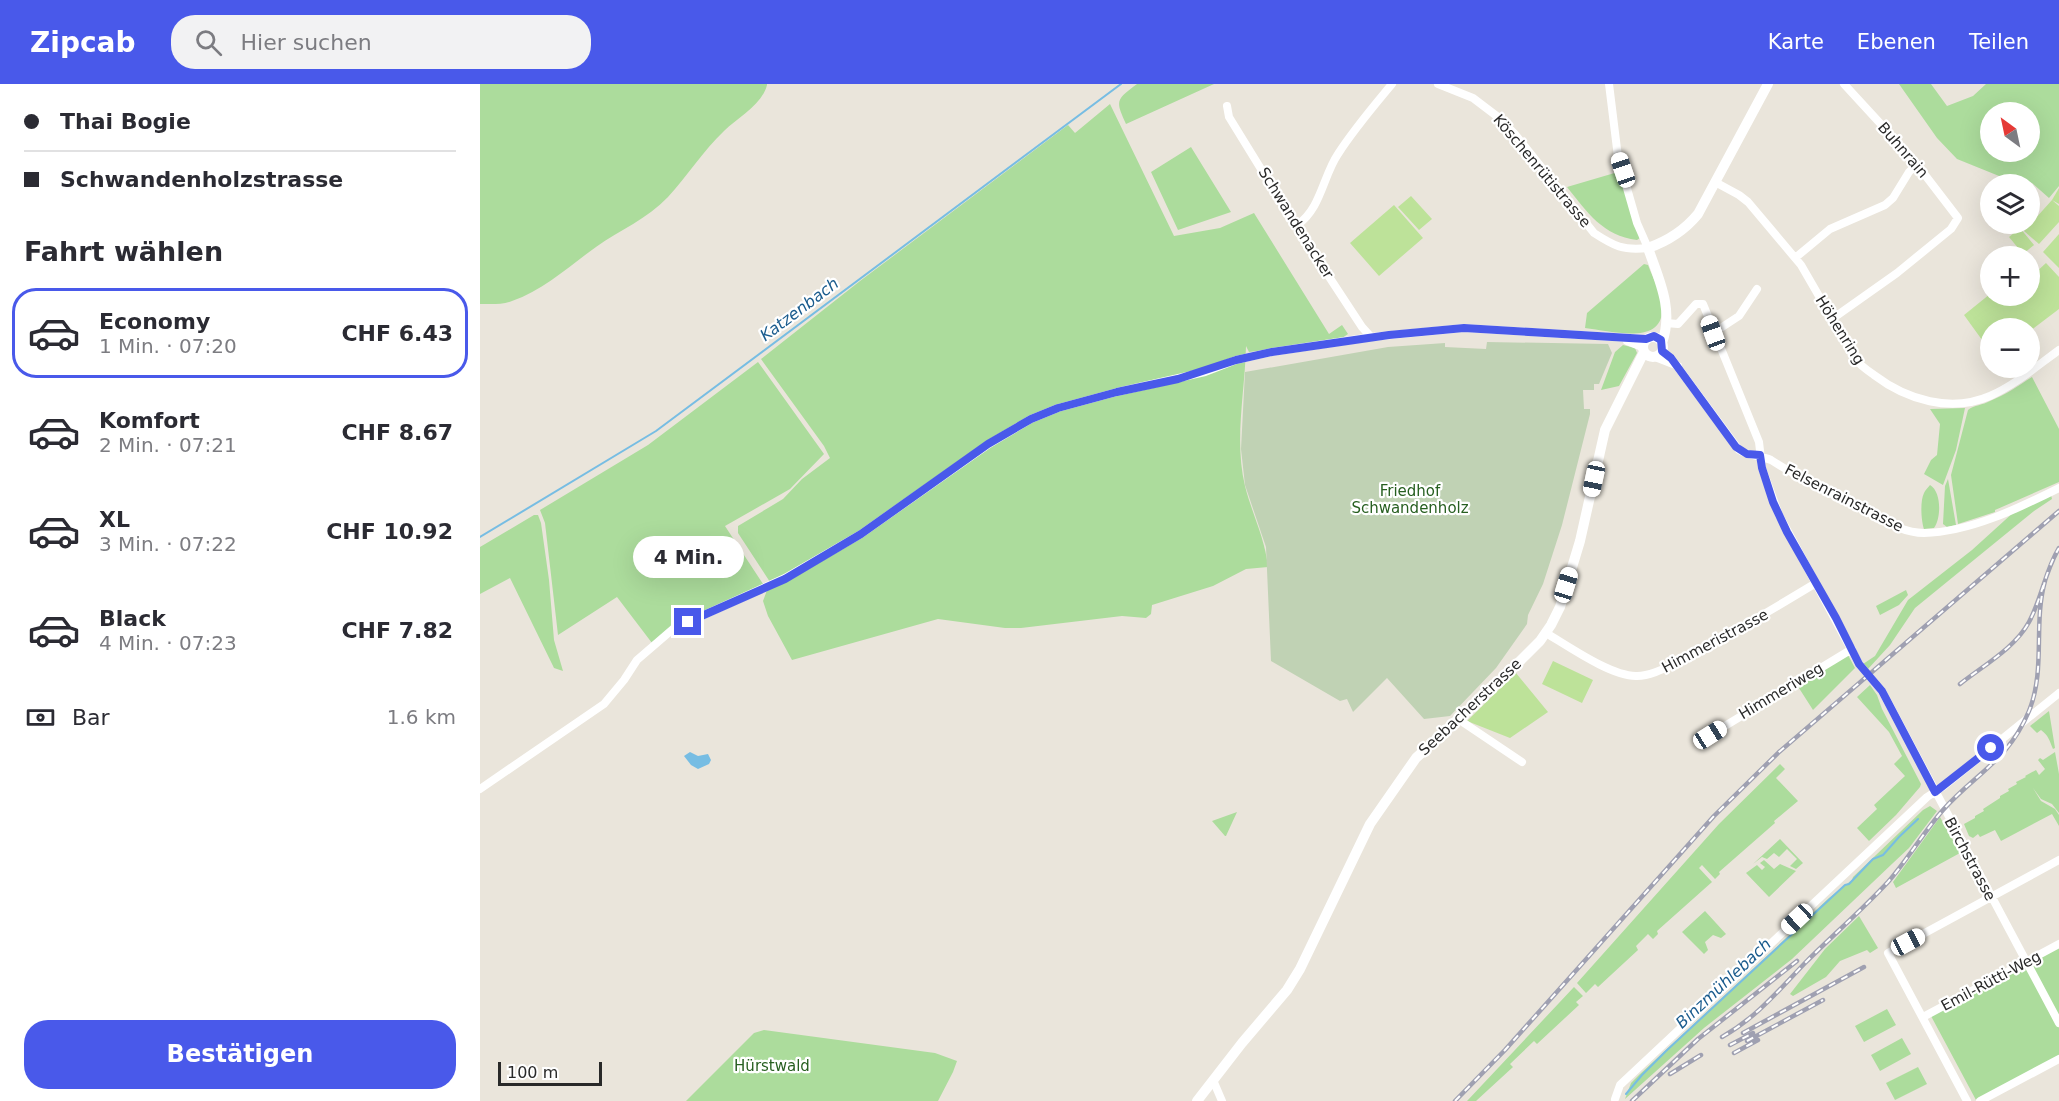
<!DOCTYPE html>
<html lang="de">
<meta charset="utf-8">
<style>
:root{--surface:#fff;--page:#f2f2f3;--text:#2b2b33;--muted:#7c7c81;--line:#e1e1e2;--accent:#4959ea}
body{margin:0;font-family:"DejaVu Sans",sans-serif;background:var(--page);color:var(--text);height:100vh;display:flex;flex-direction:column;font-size:22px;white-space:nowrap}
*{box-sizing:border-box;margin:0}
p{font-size:20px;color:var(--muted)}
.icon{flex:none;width:33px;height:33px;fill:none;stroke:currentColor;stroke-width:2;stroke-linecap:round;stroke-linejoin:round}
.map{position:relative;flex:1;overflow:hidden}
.sheet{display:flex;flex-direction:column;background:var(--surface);width:480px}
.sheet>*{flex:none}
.banner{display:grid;align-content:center;height:132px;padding:0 24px;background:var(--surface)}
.needle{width:39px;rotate:327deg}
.fabs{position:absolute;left:1500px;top:18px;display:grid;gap:12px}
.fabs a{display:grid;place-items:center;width:60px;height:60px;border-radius:50%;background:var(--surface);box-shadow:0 6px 24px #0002;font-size:30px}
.scale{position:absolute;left:18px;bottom:15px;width:104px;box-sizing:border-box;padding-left:6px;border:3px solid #292929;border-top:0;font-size:16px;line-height:21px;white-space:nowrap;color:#292929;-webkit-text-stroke:4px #fff;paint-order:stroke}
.end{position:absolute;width:27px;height:27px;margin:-14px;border:8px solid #4959ea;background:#fff;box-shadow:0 0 0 3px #fff}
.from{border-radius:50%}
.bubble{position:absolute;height:42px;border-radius:21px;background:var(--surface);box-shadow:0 6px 24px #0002;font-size:20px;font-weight:700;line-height:42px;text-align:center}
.car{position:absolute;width:18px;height:36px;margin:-18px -9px;border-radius:8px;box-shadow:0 0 4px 2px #0007;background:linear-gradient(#fff 24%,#345 0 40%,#fff 0 76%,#345 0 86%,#fff 0)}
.banner b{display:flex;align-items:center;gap:21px;height:57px;font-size:22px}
.banner b+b{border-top:2px solid var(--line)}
.banner i{width:15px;height:15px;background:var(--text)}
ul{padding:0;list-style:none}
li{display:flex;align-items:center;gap:18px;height:90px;margin:0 12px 9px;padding:0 12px;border:3px solid transparent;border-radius:24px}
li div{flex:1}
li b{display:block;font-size:22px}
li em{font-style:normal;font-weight:700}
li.current{border-color:var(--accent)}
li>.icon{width:54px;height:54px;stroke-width:1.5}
h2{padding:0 24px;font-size:27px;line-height:72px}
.pay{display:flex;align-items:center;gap:15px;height:66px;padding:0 24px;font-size:22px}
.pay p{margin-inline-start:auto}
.cta{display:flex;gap:12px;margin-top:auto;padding:12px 24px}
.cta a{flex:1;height:69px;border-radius:24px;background:var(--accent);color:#fff;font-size:24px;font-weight:700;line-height:69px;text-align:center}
header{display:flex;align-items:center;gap:36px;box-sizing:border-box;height:84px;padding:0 30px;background:var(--accent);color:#fff}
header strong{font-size:28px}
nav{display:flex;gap:33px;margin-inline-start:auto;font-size:21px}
.search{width:420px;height:54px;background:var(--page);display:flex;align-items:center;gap:15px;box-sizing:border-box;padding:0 21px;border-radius:24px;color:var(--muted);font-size:22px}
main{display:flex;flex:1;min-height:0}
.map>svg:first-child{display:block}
.green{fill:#acdc9c;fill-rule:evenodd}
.cemetery{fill:#c0d2b4}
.pitch{fill:#bde299}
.water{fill:#77bde3}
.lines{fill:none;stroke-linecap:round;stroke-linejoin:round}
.stream{stroke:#77bde3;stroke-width:2}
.minor{stroke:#fff;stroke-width:8}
.tertiary{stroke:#fff;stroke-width:10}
.rail-casing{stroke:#9fa0b1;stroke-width:4.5}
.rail{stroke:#fff;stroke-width:2;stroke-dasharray:7;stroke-linecap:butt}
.route{stroke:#4959ea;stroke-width:8}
.labels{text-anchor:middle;stroke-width:4.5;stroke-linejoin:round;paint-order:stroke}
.street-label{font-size:15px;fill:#292929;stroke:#fff}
.park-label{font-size:15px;fill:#275f20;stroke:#fff}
.water-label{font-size:16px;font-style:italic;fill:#195b8d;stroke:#fff}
</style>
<header>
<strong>Zipcab</strong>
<div class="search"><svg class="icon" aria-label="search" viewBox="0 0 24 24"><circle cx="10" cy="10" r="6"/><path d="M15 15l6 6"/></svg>Hier suchen</div>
<nav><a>Karte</a><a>Ebenen</a><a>Teilen</a></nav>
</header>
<main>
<section class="sheet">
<div class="banner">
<b><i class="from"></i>Thai Bogie</b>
<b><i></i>Schwandenholzstrasse</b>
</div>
<h2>Fahrt wählen</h2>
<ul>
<li class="current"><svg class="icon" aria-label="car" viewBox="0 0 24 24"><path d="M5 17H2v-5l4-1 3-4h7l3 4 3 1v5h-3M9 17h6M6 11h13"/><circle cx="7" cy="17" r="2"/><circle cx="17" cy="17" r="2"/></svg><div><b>Economy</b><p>1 Min. · 07:20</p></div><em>CHF 6.43</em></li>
<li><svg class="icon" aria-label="car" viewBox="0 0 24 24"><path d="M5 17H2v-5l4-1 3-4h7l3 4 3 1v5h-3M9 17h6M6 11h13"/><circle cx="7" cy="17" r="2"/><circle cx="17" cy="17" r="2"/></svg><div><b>Komfort</b><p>2 Min. · 07:21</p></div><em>CHF 8.67</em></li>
<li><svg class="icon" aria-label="car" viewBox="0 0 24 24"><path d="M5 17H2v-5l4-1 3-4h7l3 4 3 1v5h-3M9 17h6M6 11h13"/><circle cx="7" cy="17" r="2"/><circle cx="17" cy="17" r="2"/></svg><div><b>XL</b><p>3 Min. · 07:22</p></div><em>CHF 10.92</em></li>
<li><svg class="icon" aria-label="car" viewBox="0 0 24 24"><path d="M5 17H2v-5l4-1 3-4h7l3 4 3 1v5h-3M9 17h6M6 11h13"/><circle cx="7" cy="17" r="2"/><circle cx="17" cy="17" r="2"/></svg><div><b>Black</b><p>4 Min. · 07:23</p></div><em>CHF 7.82</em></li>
</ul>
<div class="pay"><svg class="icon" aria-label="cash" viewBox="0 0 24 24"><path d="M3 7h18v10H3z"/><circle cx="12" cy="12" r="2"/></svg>Bar<p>1.6 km</p></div>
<div class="cta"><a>Bestätigen</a></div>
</section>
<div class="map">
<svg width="1579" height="1017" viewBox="0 0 1579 1017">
<rect width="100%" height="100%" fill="#eae5db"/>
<path class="green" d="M0,0H287V1C282,21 258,33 244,47C223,67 207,92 188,113C167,135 140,146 116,163C89,182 64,206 32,217C22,221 10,220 0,220Z
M657,0H734L646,40C635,16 636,16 657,0Z
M1419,0H1451L1467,22L1493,12L1506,0H1579V102L1569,114L1552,99L1524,94L1477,75L1457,54ZM1550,28V68H1510V28Z
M630,20L694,152L740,144L774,129L849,250L862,241L868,250L859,256L769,268L766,262C765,308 754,357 765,402C772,430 785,454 788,483L766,485L733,502L672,521L671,530L666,534L642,532L541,544H525L458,535L312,576L288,532L283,517L290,498L258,449V442L303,415L322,395L350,374L344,362L281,275L380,197L588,41L595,49Z
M711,63L751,128L698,146L671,88Z
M1138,88L1160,154L1157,156C1123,152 1107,128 1087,103Z
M1164,180L1168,181C1171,190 1176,198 1179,208C1196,265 1137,248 1105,244L1107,229Z
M1143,261L1155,264L1157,269L1139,302L1121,306L1135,268Z
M278,278L344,370L310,405L245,442L283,500L172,559L137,513L78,551L65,439L60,426L168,361Z
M1552,293L1579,345V398L1515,426V428L1478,440L1471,391L1488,326C1494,321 1503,321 1510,317C1525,311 1538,302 1552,293Z
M1485,324L1476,366L1463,401L1444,390L1451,376L1457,371L1460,340L1450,325Z
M1468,395L1476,441L1467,443L1463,440L1465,402Z
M1450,401C1462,408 1461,435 1454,444L1444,445C1441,436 1440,417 1444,409C1445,406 1448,404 1450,401Z
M1571,411L1572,415L1554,427L1435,524L1410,561L1388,585L1383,580L1395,572L1428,516L1492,466L1535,427Z
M54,431H58L61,439L69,496L74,556L83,587L74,584L30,494L0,510V463Z
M1426,506L1428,511L1419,521L1400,531L1396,522Z
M1368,571L1375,584L1333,626L1317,601Z
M1390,601L1397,611L1402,625L1441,700L1440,703L1416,731L1389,757L1377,744L1397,725L1394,721L1425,692L1414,680L1422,672L1409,648L1377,613Z
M1569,627L1575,664L1573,665C1569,656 1569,652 1561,646L1557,649L1550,642Z
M1575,668L1579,690V729L1572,720L1561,715L1553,704L1561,717L1575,725L1579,731V742L1572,730L1521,757L1515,746L1500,753L1498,750L1493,754L1489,752L1484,740L1495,734V732L1504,727L1503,725L1520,714V712L1529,707L1528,705L1537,700L1536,698L1546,693L1545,692L1556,686L1559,691L1565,685L1558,676L1560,674L1563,676Z
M1300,680L1305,685L1296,694L1318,717L1294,737L1295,739L1239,788L1240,790L1235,795L1222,781L1219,784L1232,798L1177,847L1178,850L1173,855L1168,850L1156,862L1158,866L1118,903L1115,900L1106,909L1097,899L1239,740Z
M1450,722L1457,727L1429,764L1413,779L1312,875L1224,944L1145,1015L1151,999L1159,991L1349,814L1372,796L1373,793L1443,726Z
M757,728L746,752H745L732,737Z
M1460,733L1480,769L1416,804L1413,798Z
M1300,755L1323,779L1316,785L1310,782L1317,775L1307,765L1299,773L1294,769L1287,775L1282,773L1273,780Z
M1284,776L1294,785L1300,780L1316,787L1289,813L1266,789L1277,781L1282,786L1285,783L1280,779Z
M1225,827L1246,850L1241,854L1233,851L1225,858L1228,866L1224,870L1202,848Z
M1379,832L1398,864L1390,869L1387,866L1360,877L1346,893L1313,912L1310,910L1345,865Z
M1579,863V972L1496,1016L1451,932Z
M1094,903L1103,912L1096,918L1099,921L1057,960L1054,957L1030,980L1033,983L996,1017H987Z
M1407,925L1416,941L1384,958L1375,942Z
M284,946L455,969L477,977L473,988L458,1017H206L274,949Z
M1422,954L1431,970L1400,987L1391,971Z
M1438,983L1447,1000L1415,1016L1406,999Z"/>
<path class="cemetery" d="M1007,258L1128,260L1132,269L1119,300H1114V306H1103L1104,325H1110V330L1082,441L1063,500L1048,531L1047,540L1016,584L970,632L944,635L907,594L873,628L867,615L860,617L791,577L786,463L765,401L761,365L765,288L908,263L965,259V263L1006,265Z"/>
<path class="pitch" d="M1579,104V120L1572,116L1579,122V138L1559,160L1544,147L1572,116Z
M931,112L952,135L939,146L918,123Z
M914,121L943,154L899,192L870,159Z
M1540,144L1554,161L1543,170L1529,153Z
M1579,150V184L1563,168Z
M1566,179L1579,193V225L1550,247V244H1510V267L1484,231L1510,210V212H1550V192L1553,191Z
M1073,577L1113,596L1102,619L1062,600Z
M1036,589L1068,628L1030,654L987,637Z"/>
<path class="water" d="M210,668L218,672L228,670L231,676L229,680L218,685L211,681L204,672Z"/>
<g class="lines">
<path class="stream" d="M0,453L176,347L641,0
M1146,1010L1162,991L1186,967L1365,801L1369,800L1393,775L1403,771L1419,753L1438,735"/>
<path class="minor" d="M958,0L993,14L1018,33L1034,49L1114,149C1134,162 1143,167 1168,164L1157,139L1138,73L1129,0
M747,22L749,33L821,150L882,243L891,253
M1235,98L1259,111L1268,118L1321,181L1376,276C1381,282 1387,286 1394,291C1427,316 1471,329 1510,312C1535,301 1557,282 1579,266
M817,141C841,125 843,92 858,70C874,45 893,23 912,0
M1315,174L1350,145L1405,121L1413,114L1429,88L1437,80
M1352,235L1417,189L1471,145L1478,134L1432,74L1364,0
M1186,239L1198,240L1216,220H1223L1279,358L1282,384L1299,431L1379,580L1402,607L1579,939
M1233,249L1259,232L1277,205
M1147,257L1162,263
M1182,267L1191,274L1259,366C1268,372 1280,371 1291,376C1319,394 1349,409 1380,424C1401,434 1420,449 1444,449C1490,448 1539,424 1579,404
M1175,273L1198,282
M1066,549C1088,562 1132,593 1157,592C1172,592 1187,583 1200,577C1247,553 1291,526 1336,499
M978,635L1042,678
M1230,651L1372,565
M0,705L124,620L144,596L157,576L193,545L305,494L381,450L509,360L551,335L578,324L637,308L725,288L756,276L792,268L891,253L984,244L1166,255
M1443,933L1579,860
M733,996L742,1017
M1135,1015L1140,1001L1447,713L1464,702L1579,609
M1487,1017L1408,869L1579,776
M1500,1017L1579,975"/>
<path class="tertiary" d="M1163 263a10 10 0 1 1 20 0a10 10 0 1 1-20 0Z
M1182,259C1194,225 1179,196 1168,164C1188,157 1204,147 1218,130L1288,0
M717,1017L762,959L807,906L820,885L890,740L936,674L1025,592L1060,557L1071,541L1080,523L1100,457L1125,346L1164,268"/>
<defs>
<path id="rail" d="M1480,600C1504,581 1535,564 1549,538C1562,514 1565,487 1579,464
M1263,949L1384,883
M1242,953C1276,934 1299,906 1326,878C1353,851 1382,826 1408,798C1428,775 1443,749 1463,726C1496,689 1528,677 1549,627C1566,585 1553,540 1565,497
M1267,957L1343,916
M1250,961L1273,949
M1254,969L1278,956
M1190,990L1221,971
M975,1017L1025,966L1234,732L1299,668L1579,427
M1152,1017L1218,955L1317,877"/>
</defs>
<use href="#rail" class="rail-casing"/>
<use href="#rail" class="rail"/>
</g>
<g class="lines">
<path class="route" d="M208,538L305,495L381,450L508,360L551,335L578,324L637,308L698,295L756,276L792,268L909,251L984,244L1166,255L1174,252L1181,256L1182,267L1191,274L1256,363L1267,370L1280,371L1282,384L1293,418L1307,448L1356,534L1379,580L1402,607L1455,708L1511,664"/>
</g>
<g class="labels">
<g class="street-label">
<text transform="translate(1423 66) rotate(49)" y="5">Buhnrain</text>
<text transform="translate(1062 87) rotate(50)" y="5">Köschenrütistrasse</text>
<text transform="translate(816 139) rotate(58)" y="5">Schwandenacker</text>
<text transform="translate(1360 246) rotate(58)" y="5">Höhenring</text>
<text transform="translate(1364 414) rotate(27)" y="5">Felsenrainstrasse</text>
<text transform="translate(1235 557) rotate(-28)" y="5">Himmeristrasse</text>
<text transform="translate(1301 607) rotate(-31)" y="5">Himmeriweg</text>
<text transform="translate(990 623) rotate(-43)" y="5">Seebacherstrasse</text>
<text transform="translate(1490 775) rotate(62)" y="5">Birchstrasse</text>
<text transform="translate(1511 897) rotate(-28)" y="5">Emil-Rütti-Weg</text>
</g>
<g class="park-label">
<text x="930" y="412">Friedhof<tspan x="930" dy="17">Schwandenholz</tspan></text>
<text x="292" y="987">Hürstwald</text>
</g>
<g class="water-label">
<text transform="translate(319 225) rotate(-37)" y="6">Katzenbach</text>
<text transform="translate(1243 899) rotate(-43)" y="6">Binzmühlebach</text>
</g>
</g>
</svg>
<div class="fabs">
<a><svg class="needle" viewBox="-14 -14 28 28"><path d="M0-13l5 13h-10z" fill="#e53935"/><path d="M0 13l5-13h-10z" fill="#7c7c81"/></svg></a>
<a><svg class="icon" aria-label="layers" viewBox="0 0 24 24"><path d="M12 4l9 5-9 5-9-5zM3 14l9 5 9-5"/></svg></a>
<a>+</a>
<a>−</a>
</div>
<div class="scale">100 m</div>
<i class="end from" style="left:1511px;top:664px"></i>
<i class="end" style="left:208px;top:538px"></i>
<div class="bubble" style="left:153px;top:452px;width:111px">4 Min.</div>
<i class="car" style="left:1143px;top:86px;rotate:341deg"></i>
<i class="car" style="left:1233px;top:249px;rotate:340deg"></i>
<i class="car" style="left:1114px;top:395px;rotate:192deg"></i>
<i class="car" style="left:1086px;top:501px;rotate:17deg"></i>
<i class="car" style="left:1230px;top:651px;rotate:58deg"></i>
<i class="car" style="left:1317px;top:835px;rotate:227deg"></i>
<i class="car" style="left:1428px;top:858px;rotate:62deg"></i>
</div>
</main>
